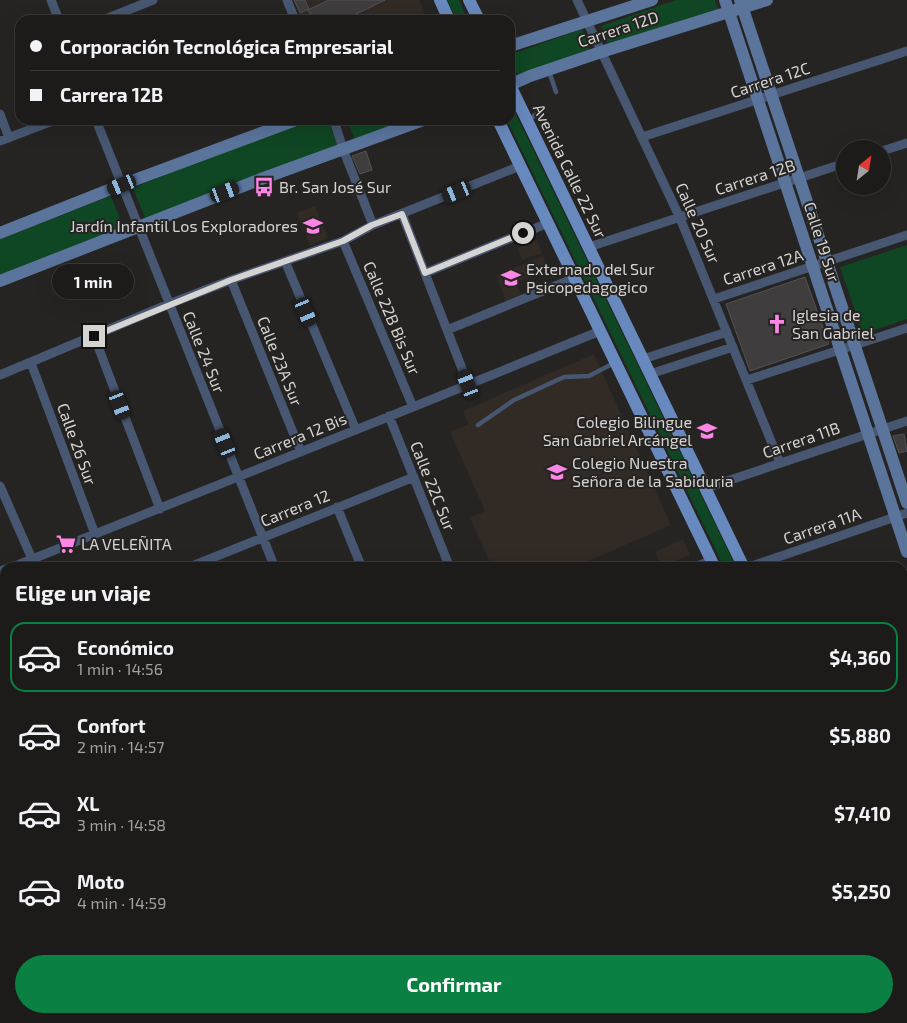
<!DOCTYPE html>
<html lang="es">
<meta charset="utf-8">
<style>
:root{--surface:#1c1b1a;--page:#252423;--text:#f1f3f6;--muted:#a0a1a2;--line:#3a3939;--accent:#0b8043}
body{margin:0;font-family:"Exo 2",sans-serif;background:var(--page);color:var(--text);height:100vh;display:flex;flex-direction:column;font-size:19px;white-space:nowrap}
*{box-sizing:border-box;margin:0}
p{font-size:16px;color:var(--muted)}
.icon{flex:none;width:28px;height:28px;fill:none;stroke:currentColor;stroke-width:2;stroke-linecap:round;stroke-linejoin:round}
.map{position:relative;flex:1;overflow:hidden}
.drawer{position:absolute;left:0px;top:562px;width:908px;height:461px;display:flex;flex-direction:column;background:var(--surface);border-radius:15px 15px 0 0;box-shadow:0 5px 20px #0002,0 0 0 1px var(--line)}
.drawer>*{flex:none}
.top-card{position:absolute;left:15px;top:15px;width:500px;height:110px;border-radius:15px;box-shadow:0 5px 20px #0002,0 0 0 1px var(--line);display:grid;align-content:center;height:110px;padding:0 15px;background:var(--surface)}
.needle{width:32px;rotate:30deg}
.buttons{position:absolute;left:836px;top:140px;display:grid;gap:10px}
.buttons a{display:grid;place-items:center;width:55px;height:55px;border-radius:50%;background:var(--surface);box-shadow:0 5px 20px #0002,0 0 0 1px var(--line);font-size:25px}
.end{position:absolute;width:22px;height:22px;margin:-11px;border:6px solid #d5d4d2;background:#111;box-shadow:0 0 0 2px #111}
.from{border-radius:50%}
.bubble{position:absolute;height:35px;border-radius:18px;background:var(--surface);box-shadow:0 5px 20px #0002,0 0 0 1px var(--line);font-size:16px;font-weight:700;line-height:35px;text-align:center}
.car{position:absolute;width:15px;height:30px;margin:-15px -8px;border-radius:6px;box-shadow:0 0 4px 1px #0007;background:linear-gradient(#222 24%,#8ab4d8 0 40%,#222 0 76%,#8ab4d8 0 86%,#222 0)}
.top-card b{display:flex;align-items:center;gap:18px;height:48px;font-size:19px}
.top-card b+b{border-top:1px solid var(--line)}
.top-card i{width:12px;height:12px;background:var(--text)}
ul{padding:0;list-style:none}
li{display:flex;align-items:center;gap:15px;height:70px;margin:0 10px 8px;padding:0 5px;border:2px solid transparent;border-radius:15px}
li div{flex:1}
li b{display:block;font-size:19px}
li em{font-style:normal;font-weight:700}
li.selected{border-color:var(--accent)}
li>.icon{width:45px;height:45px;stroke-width:1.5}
h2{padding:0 15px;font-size:22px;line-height:60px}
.primary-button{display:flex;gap:10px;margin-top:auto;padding:10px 15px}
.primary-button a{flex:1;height:58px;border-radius:30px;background:var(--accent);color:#fff;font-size:20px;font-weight:700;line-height:58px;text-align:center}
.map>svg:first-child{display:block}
.built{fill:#322a24}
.green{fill:#0f4623}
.building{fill:#403d3f;stroke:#545153}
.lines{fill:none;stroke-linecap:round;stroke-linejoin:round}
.lane{stroke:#475771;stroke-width:4.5}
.street{stroke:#475771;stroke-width:9}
.secondary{stroke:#5a749c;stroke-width:12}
.primary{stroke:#6889be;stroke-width:12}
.route{stroke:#d5d4d2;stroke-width:6}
.labels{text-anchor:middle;stroke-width:4;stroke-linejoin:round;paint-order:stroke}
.street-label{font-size:16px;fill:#d5d4d2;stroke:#262422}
.poi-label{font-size:16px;fill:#d5d4d2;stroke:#262422;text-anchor:start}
</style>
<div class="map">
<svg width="907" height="1023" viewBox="0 0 907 1023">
<rect width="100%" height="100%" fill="#262422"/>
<path class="built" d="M294,0H419L427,18L420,20H302Z
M315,206L328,238L310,245L297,213Z
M537,240L542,253L522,260L517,248Z
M543,256L548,269L516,282L522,298L507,304L496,275Z
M594,354L671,525L575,567H492L470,518L485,511L450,432L468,424L463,411Z
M683,539L690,555L662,567L655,552Z"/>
<path class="green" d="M447,0H459L468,20H457Z
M676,0H715L719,11L609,49L601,26Z
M582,29L591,52L519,78L510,55Z
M510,102L736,567H724L507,120H510Z
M301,120H329L338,147L146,220L133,188Z
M347,120H414L356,143Z
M111,196L124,229L0,277V239Z
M907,245V319L863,334L840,267Z
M332,1019H413V1021L406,1023H333Z"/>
<path class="building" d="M294,0H305L309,9L300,13Z
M329,0H385L344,20H313L308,10Z
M366,151L372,170L360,174L352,156Z
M805,277L829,344L750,371L726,304Z
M904,434L907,451L899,453L893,436Z"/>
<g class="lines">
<path class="lane" d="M549,71L556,92
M529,119L542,111
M478,425L514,400L564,377L589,376L614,363
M902,1016L907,1014
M884,1023L896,1019"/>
<path class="street" d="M51,0L59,20
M287,0L295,20
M577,0L680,218L780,463
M103,20L153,0
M0,114L9,138
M96,120L275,568
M334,120L343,149L373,225
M642,137L907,51
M0,141L55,120
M882,151L907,143
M402,214L468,384
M343,241L413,407
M589,247L845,163
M285,261L356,430
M425,273L548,223
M231,280L301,452
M714,299L907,235
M447,330L575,278
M94,336L160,509
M643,359L727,332
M31,363L95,534
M650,374L733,347
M0,375L169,304L231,280L343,241L373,225L520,166
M747,380L907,328
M389,416L450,568
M0,486L36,568
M706,488L907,421
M337,507L362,568
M10,568L413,407L600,331
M187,568L414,477
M693,568L712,560
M746,568L907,513
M0,571L5,569
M902,607L907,605
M902,623L907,622
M0,642L5,640
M0,670L5,682
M902,708L907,707
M902,794L907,793
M0,848L5,846
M902,889L907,888
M0,1011L5,1009
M147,1019L148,1023
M320,1019L321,1023
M651,1019L652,1023
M196,1023L208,1019
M437,1023L451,1019"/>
<path class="secondary" d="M725,0L907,552
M740,0L907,503
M510,46L652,0
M510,85L530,76L601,52L767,0
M0,233L121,185L296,120
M0,281L261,179L423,120
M0,870L5,882
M0,903L5,915
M902,1006L907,1004
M49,1019L50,1023
M61,1019L63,1023
M852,1023L865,1019"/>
<path class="primary" d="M440,0L449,20
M469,0L479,20
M510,85L744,568
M498,120L715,568
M902,908L907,920
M902,980L907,993"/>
</g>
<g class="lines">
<path class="route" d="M94,336L231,280L343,241L372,225L402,214L425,273L523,233"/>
</g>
<defs>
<symbol id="bus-bare" viewBox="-9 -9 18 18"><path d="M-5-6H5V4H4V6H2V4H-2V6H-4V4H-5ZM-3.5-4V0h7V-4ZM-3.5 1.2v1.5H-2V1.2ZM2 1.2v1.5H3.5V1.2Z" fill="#fb86e5" stroke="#262422" stroke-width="2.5" paint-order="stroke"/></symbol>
<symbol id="school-bare" viewBox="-9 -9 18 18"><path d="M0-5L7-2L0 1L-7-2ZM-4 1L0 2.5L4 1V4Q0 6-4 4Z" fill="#fb86e5" stroke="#262422" stroke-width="2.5" paint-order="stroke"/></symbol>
<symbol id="university-bare" viewBox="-9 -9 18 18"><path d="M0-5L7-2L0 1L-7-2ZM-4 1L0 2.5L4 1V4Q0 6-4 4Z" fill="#fb86e5" stroke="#262422" stroke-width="2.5" paint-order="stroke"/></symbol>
<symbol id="church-bare" viewBox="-9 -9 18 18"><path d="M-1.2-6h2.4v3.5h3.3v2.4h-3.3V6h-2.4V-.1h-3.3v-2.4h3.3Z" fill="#fb86e5" stroke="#262422" stroke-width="2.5" paint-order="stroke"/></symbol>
<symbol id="supermarket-bare" viewBox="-9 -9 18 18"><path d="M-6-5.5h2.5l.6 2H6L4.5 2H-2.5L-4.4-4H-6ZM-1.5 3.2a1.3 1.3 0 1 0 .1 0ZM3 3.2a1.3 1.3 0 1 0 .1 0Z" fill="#fb86e5" stroke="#262422" stroke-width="2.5" paint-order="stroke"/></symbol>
</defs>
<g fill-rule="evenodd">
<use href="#bus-bare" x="250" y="173" width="28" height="28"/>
<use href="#school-bare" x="299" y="212" width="28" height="28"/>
<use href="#university-bare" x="497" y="264" width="28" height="28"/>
<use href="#church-bare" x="763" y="310" width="28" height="28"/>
<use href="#school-bare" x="693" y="417" width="28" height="28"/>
<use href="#school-bare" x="543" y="458" width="28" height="28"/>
<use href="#supermarket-bare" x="52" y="530" width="28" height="28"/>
</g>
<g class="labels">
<g class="street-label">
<text transform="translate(618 29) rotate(-18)" y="6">Carrera 12D</text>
<text transform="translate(770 80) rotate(-18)" y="6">Carrera 12C</text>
<text transform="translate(570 171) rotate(64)" y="6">Avenida Calle 22 Sur</text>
<text transform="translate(755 177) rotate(-18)" y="6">Carrera 12B</text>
<text transform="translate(698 223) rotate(66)" y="6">Calle 20 Sur</text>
<text transform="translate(822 242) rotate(72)" y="6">Calle 19 Sur</text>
<text transform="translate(763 267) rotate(-18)" y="6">Carrera 12A</text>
<text transform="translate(392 318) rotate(67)" y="6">Calle 22B Bis Sur</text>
<text transform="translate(204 352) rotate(68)" y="6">Calle 24 Sur</text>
<text transform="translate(280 361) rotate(68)" y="6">Calle 23A Sur</text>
<text transform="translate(300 436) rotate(-22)" y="6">Carrera 12 Bis</text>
<text transform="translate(801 440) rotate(-19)" y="6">Carrera 11B</text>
<text transform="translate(77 444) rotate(70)" y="6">Calle 26 Sur</text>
<text transform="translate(433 486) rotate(68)" y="6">Calle 22C Sur</text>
<text transform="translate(295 508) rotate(-22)" y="6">Carrera 12</text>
<text transform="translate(822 526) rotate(-19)" y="6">Carrera 11A</text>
</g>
<g class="poi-label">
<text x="279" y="193">Br. San José Sur</text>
<text x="298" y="232" text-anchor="end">Jardín Infantil Los Exploradores</text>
<text x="526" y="275">Externado del Sur<tspan x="526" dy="18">Psicopedagogico</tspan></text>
<text x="792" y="321">Iglesia de<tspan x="792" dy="18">San Gabriel</tspan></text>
<text x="692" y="428" text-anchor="end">Colegio Bilingue<tspan x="692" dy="18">San Gabriel Arcángel</tspan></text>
<text x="572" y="469">Colegio Nuestra<tspan x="572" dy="18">Señora de la Sabiduria</tspan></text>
<text x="81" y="550">LA VELEÑITA</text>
</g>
</g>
</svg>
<div class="buttons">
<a><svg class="needle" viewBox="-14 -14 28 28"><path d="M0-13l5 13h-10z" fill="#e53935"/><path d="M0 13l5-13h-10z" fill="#a0a1a2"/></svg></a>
</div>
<i class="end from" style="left:523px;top:233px"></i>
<i class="end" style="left:94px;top:336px"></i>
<div class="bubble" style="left:52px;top:264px;width:82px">1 min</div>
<i class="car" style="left:122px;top:185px;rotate:248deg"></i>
<i class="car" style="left:225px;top:192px;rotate:69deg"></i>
<i class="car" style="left:457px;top:192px;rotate:248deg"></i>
<i class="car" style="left:306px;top:312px;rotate:157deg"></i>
<i class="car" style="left:468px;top:384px;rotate:339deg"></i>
<i class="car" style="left:120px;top:405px;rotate:159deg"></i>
<i class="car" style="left:225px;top:443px;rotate:338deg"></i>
<div class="top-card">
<b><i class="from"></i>Corporación Tecnológica Empresarial</b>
<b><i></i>Carrera 12B</b>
</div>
<section class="drawer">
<h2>Elige un viaje</h2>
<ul>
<li class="selected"><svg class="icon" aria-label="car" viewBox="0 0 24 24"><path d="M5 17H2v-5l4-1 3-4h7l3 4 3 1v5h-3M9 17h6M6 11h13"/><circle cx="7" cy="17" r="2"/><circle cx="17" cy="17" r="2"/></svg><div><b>Económico</b><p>1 min · 14:56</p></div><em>$4,360</em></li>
<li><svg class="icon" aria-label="car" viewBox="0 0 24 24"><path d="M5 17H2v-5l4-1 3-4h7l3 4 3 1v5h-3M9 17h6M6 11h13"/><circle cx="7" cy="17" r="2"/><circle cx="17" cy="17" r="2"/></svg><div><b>Confort</b><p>2 min · 14:57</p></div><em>$5,880</em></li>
<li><svg class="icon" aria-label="car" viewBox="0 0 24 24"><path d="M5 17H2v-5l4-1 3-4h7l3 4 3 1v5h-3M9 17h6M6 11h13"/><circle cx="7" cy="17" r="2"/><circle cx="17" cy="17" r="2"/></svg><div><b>XL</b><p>3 min · 14:58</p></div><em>$7,410</em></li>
<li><svg class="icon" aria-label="car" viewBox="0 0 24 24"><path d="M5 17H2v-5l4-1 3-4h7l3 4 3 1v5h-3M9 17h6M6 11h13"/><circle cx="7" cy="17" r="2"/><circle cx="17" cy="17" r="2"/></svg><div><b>Moto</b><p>4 min · 14:59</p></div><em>$5,250</em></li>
</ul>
<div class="primary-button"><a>Confirmar</a></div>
</section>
</div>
